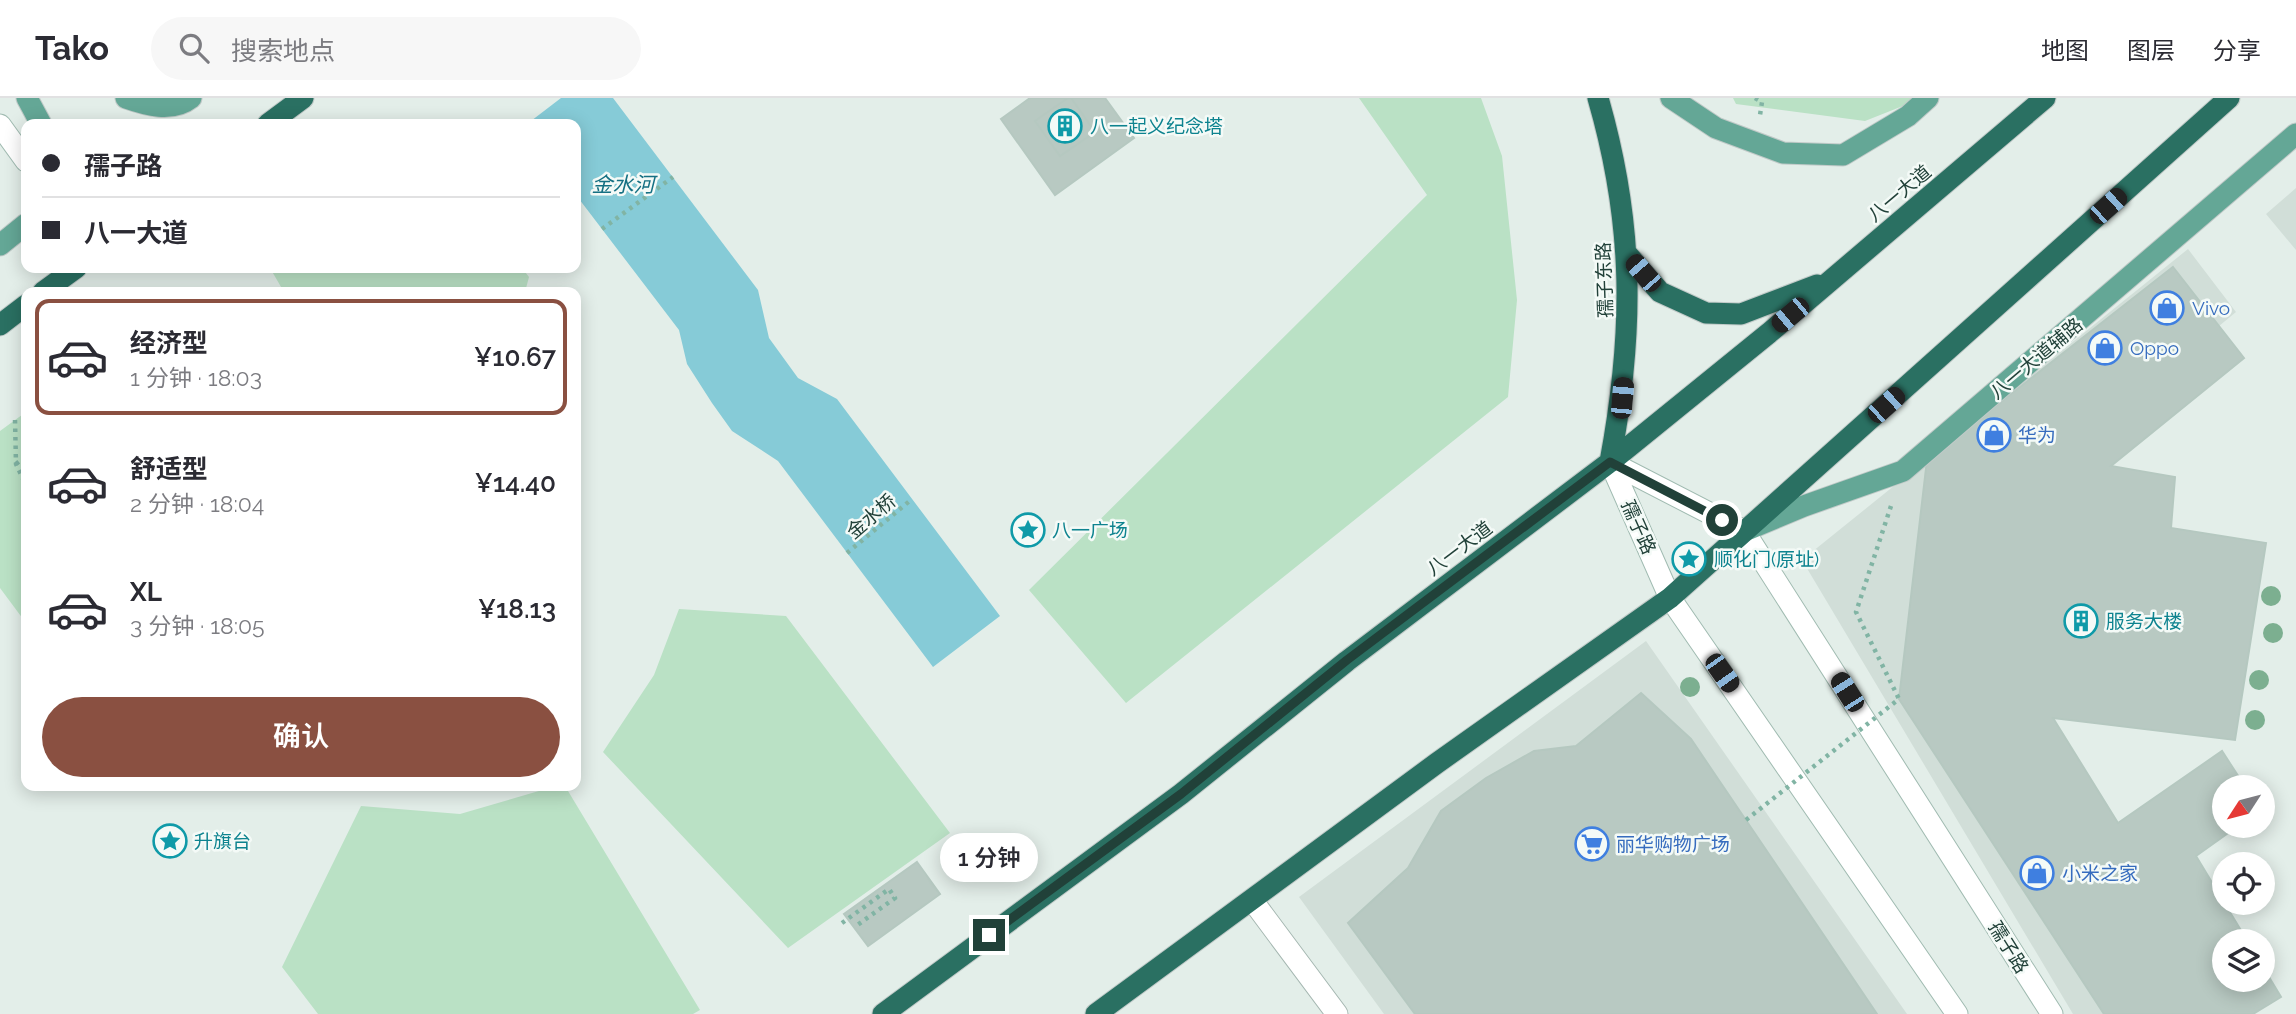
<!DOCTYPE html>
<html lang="zh">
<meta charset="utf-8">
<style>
:root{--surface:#fff;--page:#f7f7f7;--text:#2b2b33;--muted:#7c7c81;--line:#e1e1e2;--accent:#8a5041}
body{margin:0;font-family:Raleway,"Noto Sans SC",sans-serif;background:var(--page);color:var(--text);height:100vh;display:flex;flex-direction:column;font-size:26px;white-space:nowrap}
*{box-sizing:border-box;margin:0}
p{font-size:23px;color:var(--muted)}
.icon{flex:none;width:38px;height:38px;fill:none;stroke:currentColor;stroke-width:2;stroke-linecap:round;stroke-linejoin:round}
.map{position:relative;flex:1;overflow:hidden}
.drawer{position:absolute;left:21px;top:189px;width:560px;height:504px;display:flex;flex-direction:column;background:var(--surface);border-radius:14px;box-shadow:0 4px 18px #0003}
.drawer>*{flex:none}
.banner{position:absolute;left:21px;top:21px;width:560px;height:154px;border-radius:14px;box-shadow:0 4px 18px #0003;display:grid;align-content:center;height:154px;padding:0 21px;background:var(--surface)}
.needle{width:46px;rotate:234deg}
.buttons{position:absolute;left:2212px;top:677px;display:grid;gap:14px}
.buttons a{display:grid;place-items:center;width:63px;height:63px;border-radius:50%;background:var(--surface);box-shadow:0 4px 18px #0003;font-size:35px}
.end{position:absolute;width:32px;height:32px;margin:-16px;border:9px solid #214139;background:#fff;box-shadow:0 0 0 4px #fff}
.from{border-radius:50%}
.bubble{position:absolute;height:49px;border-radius:24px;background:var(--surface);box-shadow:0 4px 18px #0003;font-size:23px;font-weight:600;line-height:49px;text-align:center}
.car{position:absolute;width:21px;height:42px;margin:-21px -10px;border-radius:9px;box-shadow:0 0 5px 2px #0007;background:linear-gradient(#222 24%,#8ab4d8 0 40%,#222 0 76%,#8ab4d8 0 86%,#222 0)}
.banner b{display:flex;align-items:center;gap:24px;height:66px;font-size:26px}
.banner b+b{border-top:2px solid var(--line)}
.banner i{width:18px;height:18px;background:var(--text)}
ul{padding:12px 0 0;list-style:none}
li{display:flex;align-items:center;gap:21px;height:116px;margin:0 14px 10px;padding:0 7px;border:4px solid transparent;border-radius:14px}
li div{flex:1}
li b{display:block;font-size:26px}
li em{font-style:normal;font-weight:600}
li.active{border-color:var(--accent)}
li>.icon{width:63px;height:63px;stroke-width:1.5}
.primary-button{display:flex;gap:14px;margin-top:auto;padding:14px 21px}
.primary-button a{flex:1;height:80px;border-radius:42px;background:var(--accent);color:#fff;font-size:28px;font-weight:600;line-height:80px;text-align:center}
header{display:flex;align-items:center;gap:42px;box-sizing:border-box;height:98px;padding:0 35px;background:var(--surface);border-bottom:2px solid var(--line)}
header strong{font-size:33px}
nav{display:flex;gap:38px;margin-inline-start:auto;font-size:24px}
.search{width:490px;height:63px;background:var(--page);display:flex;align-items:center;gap:18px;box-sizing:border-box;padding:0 24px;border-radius:38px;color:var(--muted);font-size:26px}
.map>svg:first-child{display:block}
.built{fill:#d1ded8}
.green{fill:#bae1c5}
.water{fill:#86cbd7}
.building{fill:#b8c9c2;stroke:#b5c8c0;stroke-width:2}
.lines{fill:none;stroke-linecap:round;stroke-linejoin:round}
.lane-casing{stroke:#a5b7b1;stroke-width:23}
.secondary-casing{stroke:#a0bbb1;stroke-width:23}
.primary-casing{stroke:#c1cac8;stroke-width:23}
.highway-casing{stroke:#c1cac8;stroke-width:23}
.path{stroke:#81b4a4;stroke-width:4.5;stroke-dasharray:3.5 5;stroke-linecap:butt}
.lane{stroke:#fff;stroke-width:21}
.secondary{stroke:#fff;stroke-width:21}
.primary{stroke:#64a796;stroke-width:21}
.highway{stroke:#2a7062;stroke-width:21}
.path-bridge{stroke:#81b4a4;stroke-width:4.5;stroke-dasharray:3.5 5;stroke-linecap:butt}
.tree{fill:#7caf90}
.route{stroke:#214139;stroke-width:9}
.labels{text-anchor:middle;stroke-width:5;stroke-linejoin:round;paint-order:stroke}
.culture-label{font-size:19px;fill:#0d838f;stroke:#f4faf7;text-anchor:start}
.street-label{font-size:19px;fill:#214139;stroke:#f4faf7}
.shop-label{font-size:19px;fill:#366cbe;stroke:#f4faf7;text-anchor:start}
.water-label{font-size:21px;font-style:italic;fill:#157083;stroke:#f4faf7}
</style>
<header>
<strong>Tako</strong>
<div class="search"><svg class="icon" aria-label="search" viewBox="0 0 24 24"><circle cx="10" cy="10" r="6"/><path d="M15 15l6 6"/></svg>搜索地点</div>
<nav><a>地图</a><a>图层</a><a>分享</a></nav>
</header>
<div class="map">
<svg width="2296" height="916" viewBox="0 0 2296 916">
<rect width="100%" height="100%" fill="#e3eee9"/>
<path class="built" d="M2296,90V152L2266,116Z
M2188,151L2236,214L1984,422L1953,541L2207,916H2073L1802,462Z
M1646,543L1907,916H1384L1299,799Z"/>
<path class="green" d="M1359,0H1481L1502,58L1517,202L1508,299L1126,605L1029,492L1427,97Z
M1733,0H1923L1865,23L1736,6Z
M270,170H522L529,179L525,194H284Z
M26,314V525L0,490V333Z
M679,511L786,518L950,735L788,850L603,654L654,577Z
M556,688H565L700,912L693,916H318L282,869L361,708L460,716Z"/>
<path class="water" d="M561,0H613L758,192L769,240L798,280L837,301L1000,518L933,569L778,363L732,333L712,305L687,266L679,232L576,97V26H527Z"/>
<path class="building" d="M1030,0H1105L1134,40L1055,97L1001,21Z
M1068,0H1071L1095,34L1060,58L1035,23Z
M2173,169L2244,260L2111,368L2175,379L2171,430L2266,445L2235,642L2053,620L2118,725L2222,653L2246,690H2224V728H2238L2196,758L2248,844H2224V882H2263V869L2281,899L2253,916H2104L1899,601L1927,362Z
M1641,595L1691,641L1877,916H1415L1348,825L1408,770L1441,713L1486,680L1534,653L1576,648Z
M917,764L940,796L868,848L844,816Z"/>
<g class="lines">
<defs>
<path id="lane" d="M1252,802L1337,916"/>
<path id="secondary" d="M0,27L26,63
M1610,364L1744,433L2052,916
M1610,364L1670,500L1957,916"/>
<path id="primary" d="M27,0L41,26
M126,0C146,7 172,15 191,0
M1671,0L1716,30L1783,55L1843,57L1908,18L1928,0
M0,147L26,126
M1749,431L1804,408L1903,373L2296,36"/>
<path id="highway" d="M1598,0C1635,128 1634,235 1610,364
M268,26L303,0
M1627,156L1660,194L1706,215L1741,216L1817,187
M43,194L76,170
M0,227L26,207
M883,916L1181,696L1347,563L1610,364L1769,235L2045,0
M1096,916L1437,665L1670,500L2229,0"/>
</defs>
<use href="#lane" class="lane-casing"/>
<use href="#secondary" class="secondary-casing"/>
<use href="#primary" class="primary-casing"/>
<use href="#highway" class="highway-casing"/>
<path class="path" d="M1755,0L1762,4L1760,17
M602,131L673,79
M15,322L16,366L26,387
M16,366L26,358
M1891,408L1856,514L1899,601
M847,455L912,401
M842,825L889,791L895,800L856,828"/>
<use href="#lane" class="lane"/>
<use href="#secondary" class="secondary"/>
<use href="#primary" class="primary"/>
<use href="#highway" class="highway"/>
<path class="path-bridge" d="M1746,722L1899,601"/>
</g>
<g class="tree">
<circle cx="2271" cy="498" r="10"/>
<circle cx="2273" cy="535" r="10"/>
<circle cx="2259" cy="582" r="10"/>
<circle cx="1690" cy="589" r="10"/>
<circle cx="2255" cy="622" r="10"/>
</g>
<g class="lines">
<path class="route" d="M989,837L1181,696L1347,562L1610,364L1722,422"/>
</g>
<defs>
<symbol id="building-ring" viewBox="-11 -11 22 22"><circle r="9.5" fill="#f4faf7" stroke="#0f9aa8" stroke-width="1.5"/><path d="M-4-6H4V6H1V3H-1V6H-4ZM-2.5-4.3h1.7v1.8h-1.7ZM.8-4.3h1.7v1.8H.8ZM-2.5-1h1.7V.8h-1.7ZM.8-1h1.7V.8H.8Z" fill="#0f9aa8"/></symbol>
<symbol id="shop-ring" viewBox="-11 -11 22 22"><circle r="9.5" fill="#f4faf7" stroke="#3f7fe0" stroke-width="1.5"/><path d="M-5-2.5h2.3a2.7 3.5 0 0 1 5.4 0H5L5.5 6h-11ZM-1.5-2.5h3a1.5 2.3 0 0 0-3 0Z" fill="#3f7fe0"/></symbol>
<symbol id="sight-ring" viewBox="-11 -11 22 22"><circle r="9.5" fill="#f4faf7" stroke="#0f9aa8" stroke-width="1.5"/><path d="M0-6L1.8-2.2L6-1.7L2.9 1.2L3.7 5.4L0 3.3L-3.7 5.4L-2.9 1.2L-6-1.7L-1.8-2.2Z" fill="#0f9aa8"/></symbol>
<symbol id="supermarket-ring" viewBox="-11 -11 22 22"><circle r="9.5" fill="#f4faf7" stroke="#3f7fe0" stroke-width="1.5"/><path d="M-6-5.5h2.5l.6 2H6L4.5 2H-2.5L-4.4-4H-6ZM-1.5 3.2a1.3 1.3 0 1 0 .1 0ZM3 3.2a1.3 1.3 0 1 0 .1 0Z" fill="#3f7fe0"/></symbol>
</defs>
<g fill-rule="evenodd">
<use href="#building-ring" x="1046" y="9" width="38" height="38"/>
<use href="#shop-ring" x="2148" y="191" width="38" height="38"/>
<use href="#shop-ring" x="2086" y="231" width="38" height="38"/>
<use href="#shop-ring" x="1975" y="318" width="38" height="38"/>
<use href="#sight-ring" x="1009" y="413" width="38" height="38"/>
<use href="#sight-ring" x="1670" y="442" width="38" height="38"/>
<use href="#building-ring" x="2062" y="504" width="38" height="38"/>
<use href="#sight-ring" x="151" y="724" width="38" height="38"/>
<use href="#supermarket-ring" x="1573" y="727" width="38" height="38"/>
<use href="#shop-ring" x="2018" y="756" width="38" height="38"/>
</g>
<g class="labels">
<g class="culture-label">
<text x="1090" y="35">八一起义纪念塔</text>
<text x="1052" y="439">八一广场</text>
<text x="1714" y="468">顺化门(原址)</text>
<text x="2106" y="530">服务大楼</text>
<text x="194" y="750">升旗台</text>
</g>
<g class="street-label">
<text transform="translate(1899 95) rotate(-40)" y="7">八一大道</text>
<text transform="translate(1604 182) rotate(-92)" y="7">孺子东路</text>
<text transform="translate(2036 260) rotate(-40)" y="7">八一大道辅路</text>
<text transform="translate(871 418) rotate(-40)" y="7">金水桥</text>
<text transform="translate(1639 429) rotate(66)" y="7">孺子路</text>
<text transform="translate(1459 450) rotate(-37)" y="7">八一大道</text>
<text transform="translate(2009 849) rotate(58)" y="7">孺子路</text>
</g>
<g class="shop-label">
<text x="2192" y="217">Vivo</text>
<text x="2130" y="257">Oppo</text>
<text x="2018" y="344">华为</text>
<text x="1616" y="753">丽华购物广场</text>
<text x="2062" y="782">小米之家</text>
</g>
<g class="water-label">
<text x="623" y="94">金水河</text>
</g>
</g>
</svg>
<div class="buttons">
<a><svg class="needle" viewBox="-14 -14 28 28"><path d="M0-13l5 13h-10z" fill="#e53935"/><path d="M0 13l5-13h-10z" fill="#7c7c81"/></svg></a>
<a><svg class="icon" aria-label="locate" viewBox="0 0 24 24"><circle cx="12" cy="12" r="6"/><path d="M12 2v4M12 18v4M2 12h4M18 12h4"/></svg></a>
<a><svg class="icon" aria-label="layers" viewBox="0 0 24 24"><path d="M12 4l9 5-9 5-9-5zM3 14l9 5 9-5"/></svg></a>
</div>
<i class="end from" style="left:1722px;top:422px"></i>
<i class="end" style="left:989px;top:837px"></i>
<div class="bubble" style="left:940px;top:735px;width:98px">1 分钟</div>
<i class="car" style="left:2108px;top:108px;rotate:48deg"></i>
<i class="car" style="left:1643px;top:175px;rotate:319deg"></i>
<i class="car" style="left:1790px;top:217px;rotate:230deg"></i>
<i class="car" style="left:1622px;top:300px;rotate:5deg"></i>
<i class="car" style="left:1886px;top:307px;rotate:48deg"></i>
<i class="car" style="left:1722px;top:575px;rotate:145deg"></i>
<i class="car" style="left:1847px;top:594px;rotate:328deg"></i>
<div class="banner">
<b><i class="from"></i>孺子路</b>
<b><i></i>八一大道</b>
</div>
<section class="drawer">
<ul>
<li class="active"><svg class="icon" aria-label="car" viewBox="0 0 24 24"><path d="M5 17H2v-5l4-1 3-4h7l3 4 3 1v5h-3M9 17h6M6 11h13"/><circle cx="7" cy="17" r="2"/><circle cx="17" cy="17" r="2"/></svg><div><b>经济型</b><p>1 分钟 · 18:03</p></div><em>¥10.67</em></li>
<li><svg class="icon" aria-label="car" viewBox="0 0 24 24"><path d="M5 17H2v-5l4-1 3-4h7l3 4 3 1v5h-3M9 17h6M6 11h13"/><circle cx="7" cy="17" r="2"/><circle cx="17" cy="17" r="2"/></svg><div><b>舒适型</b><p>2 分钟 · 18:04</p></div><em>¥14.40</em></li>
<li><svg class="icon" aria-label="car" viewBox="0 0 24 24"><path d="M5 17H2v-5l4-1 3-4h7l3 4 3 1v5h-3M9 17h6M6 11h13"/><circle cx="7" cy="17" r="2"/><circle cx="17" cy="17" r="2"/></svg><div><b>XL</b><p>3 分钟 · 18:05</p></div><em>¥18.13</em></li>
</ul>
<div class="primary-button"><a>确认</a></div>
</section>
</div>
